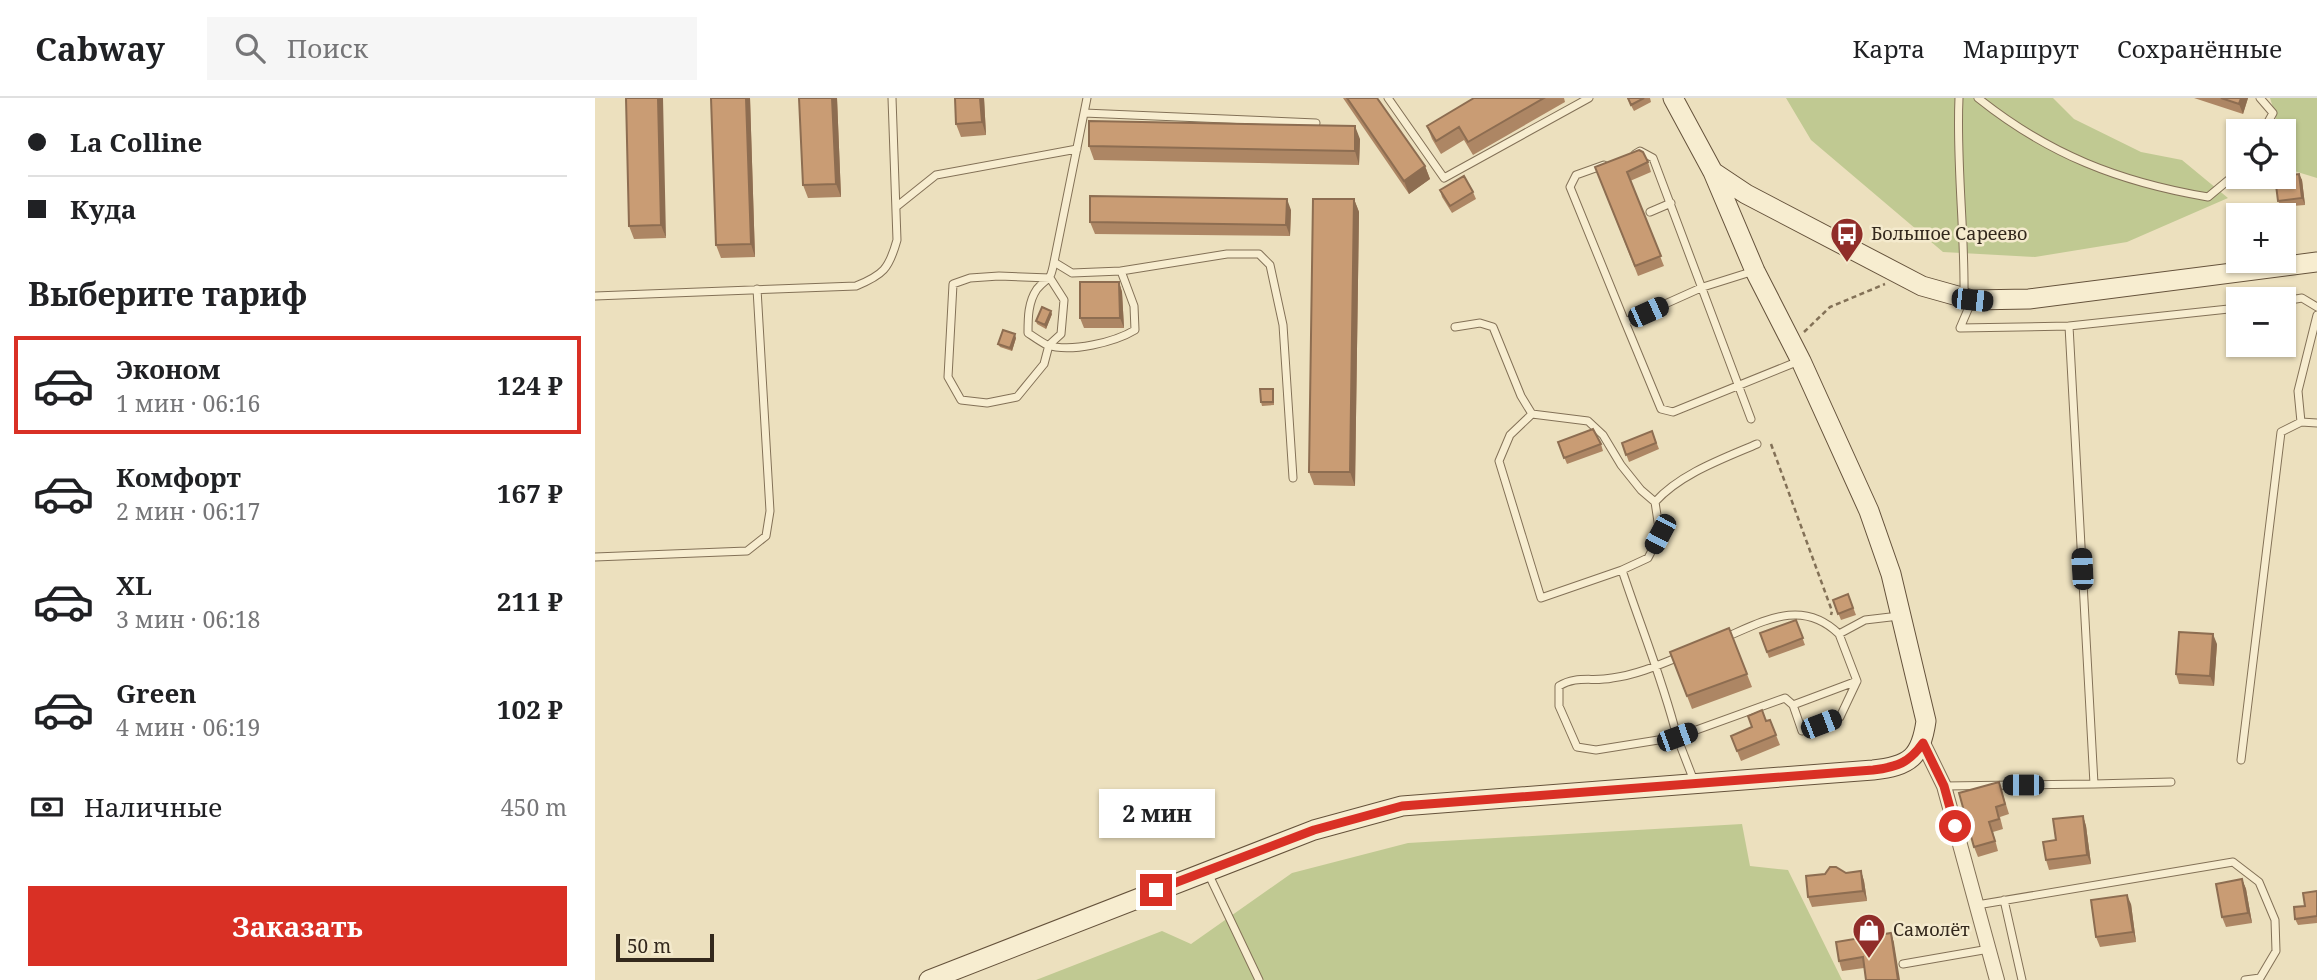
<!DOCTYPE html>
<html lang="ru">
<meta charset="utf-8">
<style>
:root{--surface:#fff;--page:#f6f6f6;--text:#202124;--muted:#757577;--line:#e0e0e0;--accent:#d93025}
body{margin:0;font-family:"Noto Serif",serif;background:var(--page);color:var(--text);height:100vh;display:flex;flex-direction:column;font-size:26px;white-space:nowrap}
*{box-sizing:border-box;margin:0}
p{font-size:23px;color:var(--muted)}
.icon{flex:none;width:38px;height:38px;fill:none;stroke:currentColor;stroke-width:2;stroke-linecap:round;stroke-linejoin:round}
.map{position:relative;flex:1;overflow:hidden}
.side{display:flex;flex-direction:column;background:var(--surface);width:595px}
.side>*{flex:none}
.top-card{display:grid;align-content:center;height:154px;padding:0 28px;background:var(--surface)}
.buttons{position:absolute;left:1631px;top:21px;display:grid;gap:14px}
.buttons a{display:grid;place-items:center;width:70px;height:70px;border-radius:0px;background:var(--surface);box-shadow:0 2px 5px #0004;font-size:35px}
.scale{position:absolute;left:21px;bottom:18px;width:98px;box-sizing:border-box;padding-left:7px;border:4px solid #33281c;border-top:0;font-size:19px;line-height:24px;white-space:nowrap;color:#33281c;-webkit-text-stroke:5px #f4eacd;paint-order:stroke}
.end{position:absolute;width:32px;height:32px;margin:-16px;border:9px solid #d93025;background:#fff;box-shadow:0 0 0 4px #fff}
.from{border-radius:50%}
.bubble{position:absolute;height:49px;border-radius:0px;background:var(--surface);box-shadow:0 2px 5px #0004;font-size:23px;font-weight:700;line-height:49px;text-align:center}
.car{position:absolute;width:21px;height:42px;margin:-21px -10px;border-radius:9px;box-shadow:0 0 5px 2px #0007;background:linear-gradient(#222 24%,#8ab4d8 0 40%,#222 0 76%,#8ab4d8 0 86%,#222 0)}
.top-card b{display:flex;align-items:center;gap:24px;height:66px;font-size:26px}
.top-card b+b{border-top:2px solid var(--line)}
.top-card i{width:18px;height:18px;background:var(--text)}
ul{padding:0;list-style:none}
li{display:flex;align-items:center;gap:21px;height:98px;margin:0 14px 10px;padding:0 14px;border:4px solid transparent;border-radius:0px}
li div{flex:1}
li b{display:block;font-size:26px}
li em{font-style:normal;font-weight:700}
li.selected{border-color:var(--accent)}
li>.icon{width:63px;height:63px;stroke-width:1.5}
h2{padding:0 28px;font-size:32px;line-height:84px}
.pay{display:flex;align-items:center;gap:18px;height:77px;padding:0 28px;font-size:26px}
.pay p{margin-inline-start:auto}
.button{display:flex;gap:14px;margin-top:auto;padding:14px 28px}
.button a{flex:1;height:80px;border-radius:0px;background:var(--accent);color:#fff;font-size:28px;font-weight:700;line-height:80px;text-align:center}
header{display:flex;align-items:center;gap:42px;box-sizing:border-box;height:98px;padding:0 35px;background:var(--surface);border-bottom:2px solid var(--line)}
header strong{font-size:33px}
nav{display:flex;gap:38px;margin-inline-start:auto;font-size:24px}
.search{width:490px;height:63px;background:var(--page);display:flex;align-items:center;gap:18px;box-sizing:border-box;padding:0 24px;border-radius:0px;color:var(--muted);font-size:26px}
main{display:flex;flex:1;min-height:0}
.map>svg:first-child{display:block}
.green{fill:#c0c992}
.lines{fill:none;stroke-linecap:round;stroke-linejoin:round}
.lane-casing{stroke:#837157;stroke-width:9}
.street-casing{stroke:#837157;stroke-width:16}
.secondary-casing{stroke:#65523b;stroke-width:21}
.path{stroke:#837157;stroke-width:2.5;stroke-dasharray:5 3.5;stroke-linecap:butt}
.lane{stroke:#f7edd0;stroke-width:7}
.street{stroke:#f7edd0;stroke-width:14}
.secondary{stroke:#f7edd0;stroke-width:19}
.wall{fill:#ad8664}
.shaded-wall{fill:#8d6d51}
.building{fill:#c99c74;stroke:#8d6d51;stroke-width:2}
.route{stroke:#d93025;stroke-width:9}
.labels{text-anchor:middle;stroke-width:5;stroke-linejoin:round;paint-order:stroke}
.poi-label{font-size:18px;fill:#33281c;stroke:#f4eacd;text-anchor:start}
</style>
<header>
<strong>Cabway</strong>
<div class="search"><svg class="icon" aria-label="search" viewBox="0 0 24 24"><circle cx="10" cy="10" r="6"/><path d="M15 15l6 6"/></svg>Поиск</div>
<nav><a>Карта</a><a>Маршрут</a><a>Сохранённые</a></nav>
</header>
<main>
<section class="side">
<div class="top-card">
<b><i class="from"></i>La Colline</b>
<b><i></i>Куда</b>
</div>
<h2>Выберите тариф</h2>
<ul>
<li class="selected"><svg class="icon" aria-label="car" viewBox="0 0 24 24"><path d="M5 17H2v-5l4-1 3-4h7l3 4 3 1v5h-3M9 17h6M6 11h13"/><circle cx="7" cy="17" r="2"/><circle cx="17" cy="17" r="2"/></svg><div><b>Эконом</b><p>1 мин · 06:16</p></div><em>124 ₽</em></li>
<li><svg class="icon" aria-label="car" viewBox="0 0 24 24"><path d="M5 17H2v-5l4-1 3-4h7l3 4 3 1v5h-3M9 17h6M6 11h13"/><circle cx="7" cy="17" r="2"/><circle cx="17" cy="17" r="2"/></svg><div><b>Комфорт</b><p>2 мин · 06:17</p></div><em>167 ₽</em></li>
<li><svg class="icon" aria-label="car" viewBox="0 0 24 24"><path d="M5 17H2v-5l4-1 3-4h7l3 4 3 1v5h-3M9 17h6M6 11h13"/><circle cx="7" cy="17" r="2"/><circle cx="17" cy="17" r="2"/></svg><div><b>XL</b><p>3 мин · 06:18</p></div><em>211 ₽</em></li>
<li><svg class="icon" aria-label="car" viewBox="0 0 24 24"><path d="M5 17H2v-5l4-1 3-4h7l3 4 3 1v5h-3M9 17h6M6 11h13"/><circle cx="7" cy="17" r="2"/><circle cx="17" cy="17" r="2"/></svg><div><b>Green</b><p>4 мин · 06:19</p></div><em>102 ₽</em></li>
</ul>
<div class="pay"><svg class="icon" aria-label="cash" viewBox="0 0 24 24"><path d="M3 7h18v10H3z"/><circle cx="12" cy="12" r="2"/></svg>Наличные<p>450 m</p></div>
<div class="button"><a>Заказать</a></div>
</section>
<div class="map">
<svg width="1722" height="882" viewBox="0 0 1722 882">
<rect width="100%" height="100%" fill="#ece0be"/>
<path class="green" d="M1191,0H1458L1479,21L1546,54L1587,62L1633,100L1532,144L1440,159L1348,154L1216,42Z
M1675,0H1722V80L1689,70V33H1677L1681,19Z
M1147,726L1155,768L1193,772L1247,882H441L567,833L596,846L697,775L813,745Z"/>
<g class="lines">
<defs>
<path id="lane" d="M793,0L849,80L994,0
M1364,0C1361,66 1370,132 1369,198
M1383,0C1453,56 1524,84 1613,99L1643,74
M1665,0L1678,15L1668,33
M489,15L721,25
M1040,56L1045,53L1058,60L1156,321
M1009,67L981,77L975,89L1030,224
M301,109L341,77L482,51
M1055,114L1076,105
M459,164L477,175L526,173L539,208L540,232C520,244 476,255 452,247C446,244 439,239 433,235C433,220 433,204 442,191C454,177 455,185 459,164L492,0
M526,173L632,156H664L675,167L688,227L698,380
M1159,173L1108,189L1030,224L1066,311L1078,314L1204,263
M404,178L455,180L469,202L466,236L454,247L449,266L422,299L392,305L366,302L353,279L358,186L375,180Z
M0,198L261,188C288,177 294,171 302,142L297,0
M1689,203L1707,200L1722,209
M1722,217L1703,293L1706,324L1722,325
M1474,228L1643,210
M860,229L885,225L898,229L926,298L937,316L915,337L904,363L946,500L1027,472C1045,527 1068,582 1082,639L1001,652L982,649L964,608V588C981,577 998,584 1017,580C1041,577 1064,567 1086,558
M937,316L993,323L1008,337L1026,367L1046,392L1060,404L1065,437L1053,460L1027,472
M1060,404C1085,376 1127,361 1162,346
M0,459L152,453L171,438L175,413L162,191
M1129,540C1169,523 1207,500 1244,536
M1198,607L1262,583
M1646,662L1686,334L1706,324
M1099,683L1082,639L1190,600L1198,607L1207,633L1245,619L1262,583L1244,536L1270,522L1304,518
M1499,686L1576,684
M1350,688L1499,686L1474,228L1365,230L1377,202
M613,775L664,882
M1409,802L1427,882
M1382,807L1638,764L1664,784L1680,822L1681,853L1665,880L1650,882
M1308,866L1394,851"/>
<path id="street" d="M1328,645L1349,688L1402,882"/>
<path id="secondary" d="M1078,0L1118,74L1151,96L1327,188L1377,202L1434,201L1722,164
M334,882L719,732L807,708L1278,672C1315,668 1326,659 1331,623L1296,476L1274,413L1206,263L1160,173L1118,74"/>
</defs>
<use href="#lane" class="lane-casing"/>
<use href="#street" class="street-casing"/>
<use href="#secondary" class="secondary-casing"/>
<path class="path" d="M1209,234L1235,209L1290,186
M1176,346L1237,513L1236,517"/>
<use href="#lane" class="lane"/>
<use href="#street" class="street"/>
<use href="#secondary" class="secondary"/>
</g>
<path class="wall" d="M31,0L71,140L39,141L34,128Z
M116,0H155L160,159L126,160L121,147Z
M242,0L246,99L213,100L208,87Z
M360,0H389L391,37L366,39L361,26Z
M748,0H782L830,68L835,81L814,96Z
M879,0H969L970,4L878,57L869,42L846,56L837,41L832,28Z
M1032,0H1055L1056,4L1039,13Z
M1599,0H1653L1648,16Z
M765,41L764,67L499,62L494,48Z
M1053,64L1056,74L1035,83L1069,168L1043,178L1000,69Z
M1704,76L1707,82L1710,107L1686,109L1683,103Z
M845,92L878,94L881,101L857,115L847,99Z
M759,101L764,114L760,388L719,387L714,374Z
M696,112L695,138L500,136L495,124Z
M524,184L527,194L529,230H489L485,220Z
M457,216L451,231L442,226L441,223Z
M421,240L417,253L405,249L403,246Z
M679,294V307L667,308L666,304Z
M1057,333L1064,351L1034,364L1027,345Z
M963,344L1006,346L1008,353L972,366Z
M1253,496L1261,517L1246,522L1238,502Z
M1201,522L1210,547L1174,560L1165,535Z
M1134,530L1157,589L1097,611L1075,554Z
M1622,546L1619,588L1584,586L1581,576Z
M1171,623L1181,637L1185,647L1146,663L1136,638Z
M1404,684L1414,716L1405,719L1408,731L1398,734L1403,753L1383,759L1379,749Z
M1488,718L1491,728L1496,766L1454,772L1451,762L1461,742Z
M1266,773L1269,783L1272,803L1217,809L1213,799L1251,775Z
M1647,781L1651,791L1657,825L1631,829L1627,819Z
M1722,793V825L1703,827L1700,821Z
M1536,806L1541,844L1505,849L1501,839Z
M1296,835L1299,845L1269,870L1247,873L1244,863Z"/>
<path class="shaded-wall" d="M63,0H68L71,140L66,127Z
M151,0H155L160,159L156,146Z
M237,0H242L246,99L241,86Z
M385,0H389L391,37L387,24Z
M1646,0H1653L1648,16L1644,6Z
M760,28L765,41L764,67L760,53Z
M830,68L835,81L814,96L809,83Z
M1704,76L1707,82L1710,107L1707,100Z
M692,101L696,112L695,138L691,127Z
M759,101L764,114L760,388L755,374Z
M524,184L527,194L529,230L525,220Z
M456,213L457,216L451,231L450,227Z
M420,236L421,240L417,253L415,250Z
M1618,536L1622,546L1619,588L1615,578Z
M1488,718L1491,728L1496,766L1492,757Z
M1266,773L1269,783L1272,803L1268,793Z
M1647,781L1651,791L1657,825L1653,815Z
M1532,797L1536,806L1541,844L1538,834Z
M1296,835L1299,845L1305,882H1303Z"/>
<path class="building" d="M31,0H63L66,127L34,128Z
M116,0H151L156,146L121,147Z
M204,0H237L241,86L208,87Z
M360,0H385L387,24L361,26Z
M752,0H782L830,68L809,83Z
M879,0H949L873,44L864,29L841,43L832,28Z
M1033,0H1049L1036,7Z
M1626,0H1646L1644,6Z
M494,23L760,28V53L494,48Z
M1044,52L1048,54L1053,64L1032,74L1066,158L1040,168L1000,69Z
M1704,76L1707,100L1683,103L1680,79H1689V78Z
M869,78L878,94L855,108L845,92Z
M495,98L692,101L691,127L495,124Z
M718,101H759L755,374H714Z
M485,184H524L525,220H485Z
M447,209L456,213L450,227L441,223Z
M408,232L420,236L415,250L403,246Z
M665,291H678V304H666Z
M998,331L1006,346L969,360L963,344Z
M1057,333L1061,345L1031,357L1027,345Z
M1253,496L1258,510L1243,516L1238,502Z
M1201,522L1208,540L1172,554L1165,535Z
M1134,530L1152,576L1092,598L1075,554Z
M1584,534L1618,536L1615,578L1581,576Z
M1167,612L1171,623L1175,622L1181,637L1142,653L1136,638L1157,629L1153,618Z
M1404,684L1410,706L1401,709L1404,721L1394,724L1400,743L1379,749L1364,695Z
M1488,718L1492,757L1451,762L1448,744L1461,742L1458,721Z
M1235,769H1241L1251,775L1266,773L1268,793L1213,799L1211,778L1230,776Z
M1647,781L1653,815L1627,819L1621,786Z
M1722,793V818L1700,821L1699,809L1710,808L1708,795Z
M1532,797L1538,834L1501,839L1496,802Z
M1296,835L1303,882H1271L1268,859L1244,863L1241,844Z"/>
<g class="lines">
<path class="route" d="M561,792L719,732L807,708L1278,672C1302,669 1314,665 1328,645L1349,688L1360,728"/>
</g>
<defs>
<symbol id="bus-pin" viewBox="-11 -11 22 30"><path d="M0 17L-7.5 6A9.5 9.5 0 1 1 7.5 6Z" fill="#902d29" stroke="#f4eacd"/><path d="M-5-6H5V4H4V6H2V4H-2V6H-4V4H-5ZM-3.5-4V0h7V-4ZM-3.5 1.2v1.5H-2V1.2ZM2 1.2v1.5H3.5V1.2Z" fill="#fff"/></symbol>
<symbol id="shop-pin" viewBox="-11 -11 22 30"><path d="M0 17L-7.5 6A9.5 9.5 0 1 1 7.5 6Z" fill="#902d29" stroke="#f4eacd"/><path d="M-5-2.5h2.3a2.7 3.5 0 0 1 5.4 0H5L5.5 6h-11ZM-1.5-2.5h3a1.5 2.3 0 0 0-3 0Z" fill="#fff"/></symbol>
</defs>
<g fill-rule="evenodd">
<use href="#bus-pin" x="1233" y="117" width="38" height="52"/>
<use href="#shop-pin" x="1255" y="813" width="38" height="52"/>
</g>
<g class="labels">
<g class="poi-label">
<text x="1276" y="142">Большое Сареево</text>
<text x="1298" y="838">Самолёт</text>
</g>
</g>
</svg>
<div class="buttons">
<a><svg class="icon" aria-label="locate" viewBox="0 0 24 24"><circle cx="12" cy="12" r="6"/><path d="M12 2v4M12 18v4M2 12h4M18 12h4"/></svg></a>
<a>+</a>
<a>−</a>
</div>
<div class="scale">50 m</div>
<i class="end from" style="left:1360px;top:728px"></i>
<i class="end" style="left:561px;top:792px"></i>
<div class="bubble" style="left:504px;top:691px;width:116px">2 мин</div>
<i class="car" style="left:1377px;top:202px;rotate:96deg"></i>
<i class="car" style="left:1053px;top:214px;rotate:66deg"></i>
<i class="car" style="left:1065px;top:436px;rotate:208deg"></i>
<i class="car" style="left:1487px;top:471px;rotate:357deg"></i>
<i class="car" style="left:1226px;top:626px;rotate:69deg"></i>
<i class="car" style="left:1082px;top:639px;rotate:70deg"></i>
<i class="car" style="left:1428px;top:687px;rotate:270deg"></i>
</div>
</main>
